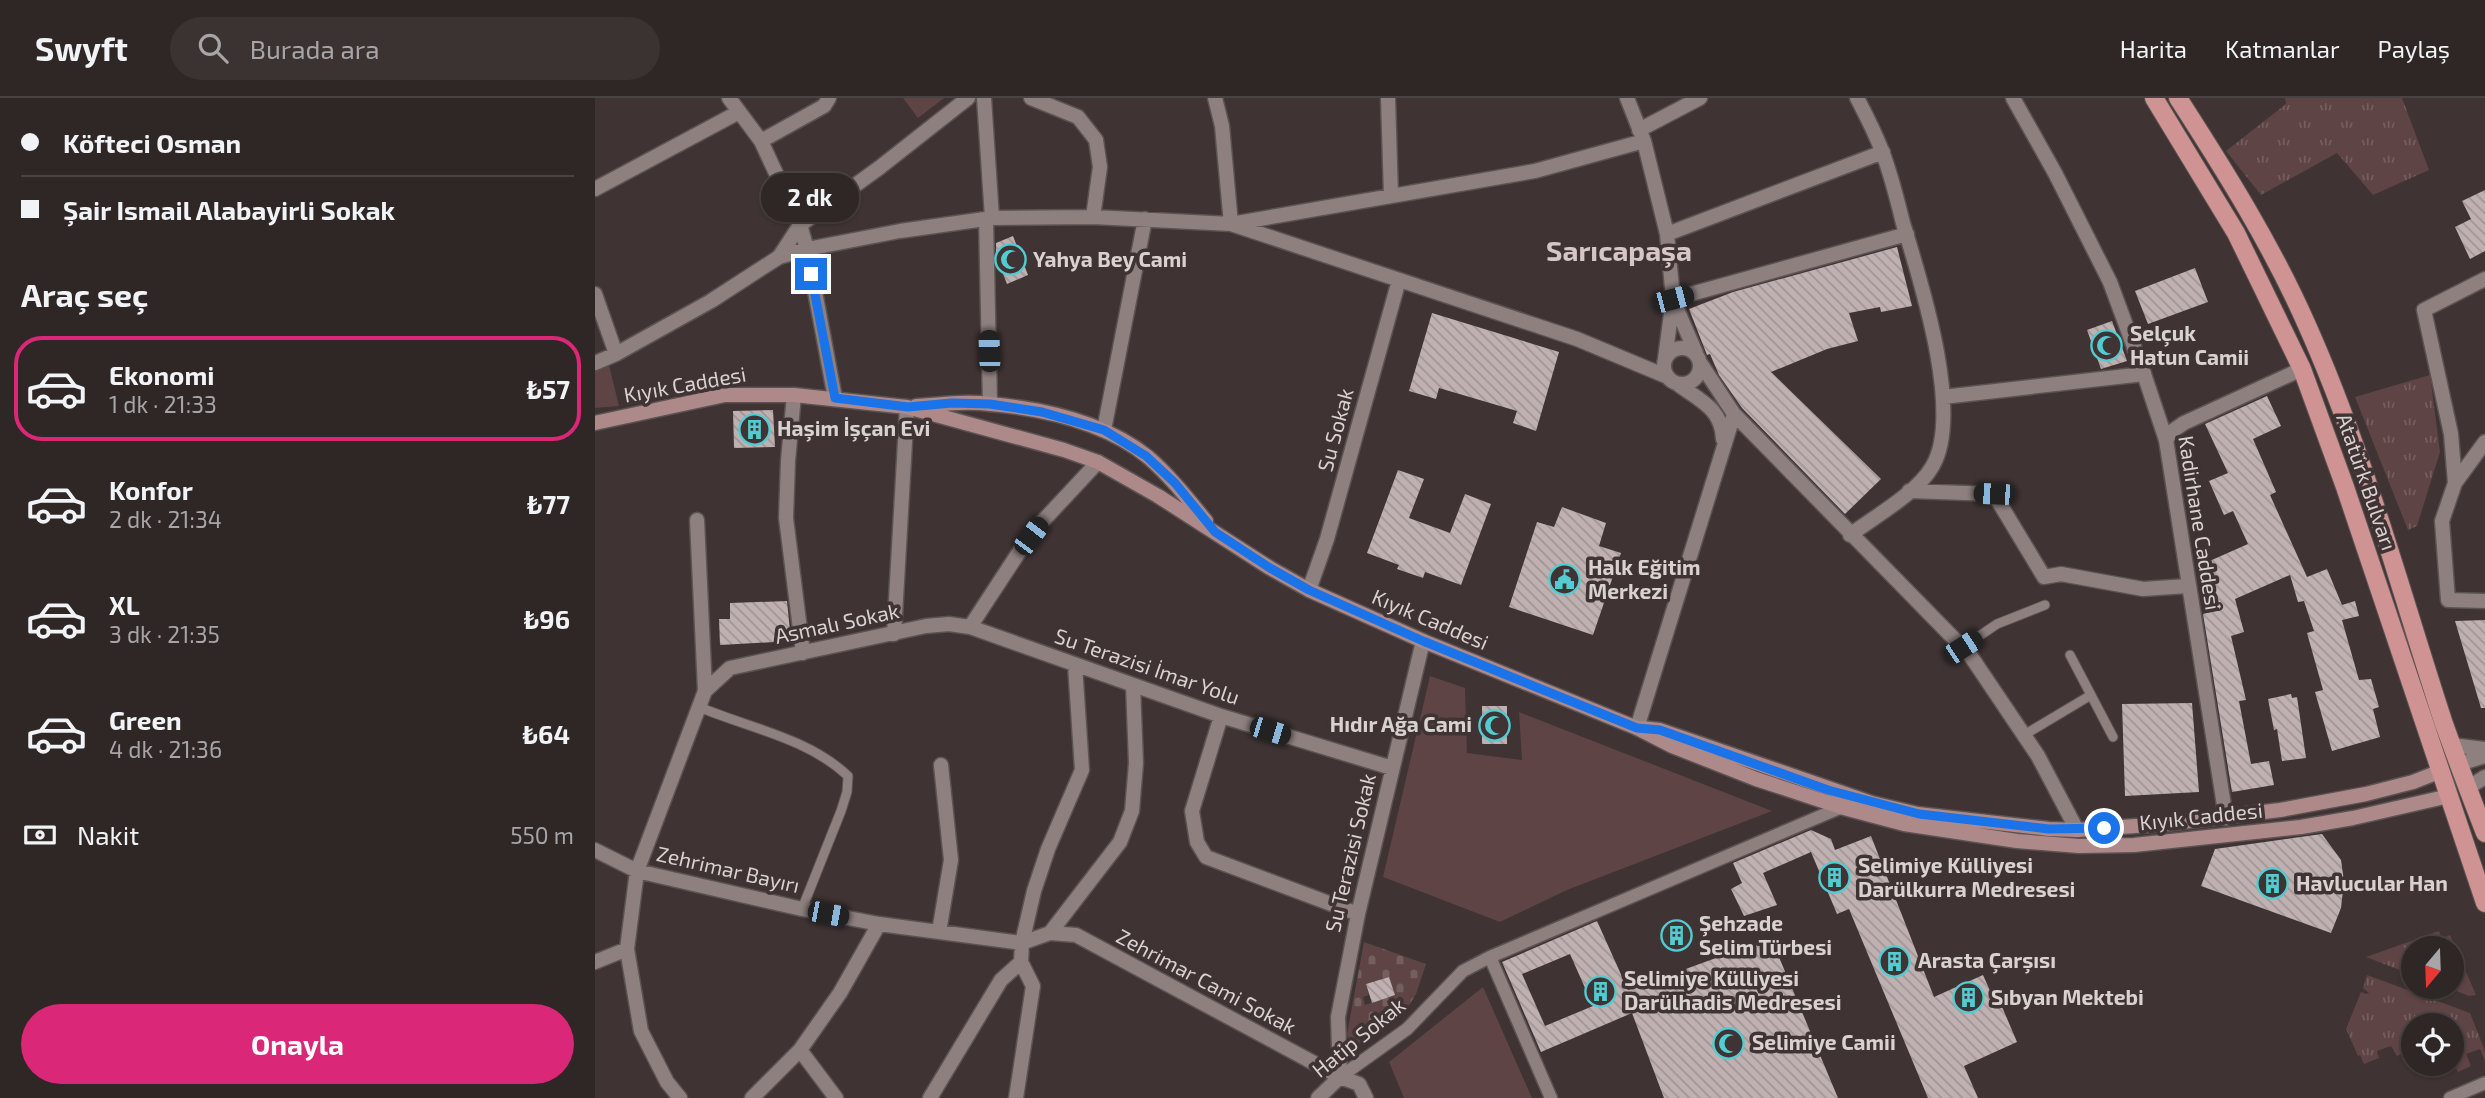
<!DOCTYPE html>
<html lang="tr">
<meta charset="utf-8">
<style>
:root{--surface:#2f2626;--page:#3b3232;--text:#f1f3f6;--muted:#a7a5a7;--line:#4a4343;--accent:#db2777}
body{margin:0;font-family:"Exo 2",sans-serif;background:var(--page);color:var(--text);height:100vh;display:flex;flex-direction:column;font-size:26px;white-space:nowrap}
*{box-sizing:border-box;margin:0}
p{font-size:23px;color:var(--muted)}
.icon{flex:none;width:38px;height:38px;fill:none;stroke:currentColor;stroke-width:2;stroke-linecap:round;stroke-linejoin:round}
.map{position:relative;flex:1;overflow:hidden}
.side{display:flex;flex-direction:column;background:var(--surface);width:595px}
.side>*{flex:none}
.banner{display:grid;align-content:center;height:154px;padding:0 21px;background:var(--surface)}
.needle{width:46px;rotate:199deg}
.buttons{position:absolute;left:1806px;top:838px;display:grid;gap:14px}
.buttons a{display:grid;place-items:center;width:63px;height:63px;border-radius:50%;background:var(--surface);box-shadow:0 2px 5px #0004,0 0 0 2px var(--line);font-size:35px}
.end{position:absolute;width:32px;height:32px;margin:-16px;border:9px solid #1a73e8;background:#fff;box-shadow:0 0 0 4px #fff}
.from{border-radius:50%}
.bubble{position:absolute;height:49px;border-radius:24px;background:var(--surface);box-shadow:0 2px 5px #0004,0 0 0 2px var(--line);font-size:23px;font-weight:700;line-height:49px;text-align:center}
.car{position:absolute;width:21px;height:42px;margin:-21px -10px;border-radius:9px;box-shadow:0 0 5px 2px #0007;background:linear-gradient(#222 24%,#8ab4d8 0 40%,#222 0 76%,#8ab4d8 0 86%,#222 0)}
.banner b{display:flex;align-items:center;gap:24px;height:66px;font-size:26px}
.banner b+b{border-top:2px solid var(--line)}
.banner i{width:18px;height:18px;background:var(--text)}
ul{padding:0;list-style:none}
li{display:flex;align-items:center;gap:21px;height:105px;margin:0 14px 10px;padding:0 7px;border:4px solid transparent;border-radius:28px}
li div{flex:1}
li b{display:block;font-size:26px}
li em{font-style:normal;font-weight:700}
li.active{border-color:var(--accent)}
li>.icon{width:63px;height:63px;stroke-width:1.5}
h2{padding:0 21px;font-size:32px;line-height:84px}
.pay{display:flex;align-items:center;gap:18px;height:77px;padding:0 21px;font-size:26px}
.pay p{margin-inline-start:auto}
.button{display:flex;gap:14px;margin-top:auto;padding:14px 21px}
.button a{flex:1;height:80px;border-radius:42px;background:var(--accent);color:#fff;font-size:28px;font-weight:700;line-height:80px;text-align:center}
header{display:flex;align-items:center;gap:42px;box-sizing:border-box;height:98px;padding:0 35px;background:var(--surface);border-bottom:2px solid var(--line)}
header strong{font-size:33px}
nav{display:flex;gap:38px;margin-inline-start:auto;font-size:24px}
.search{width:490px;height:63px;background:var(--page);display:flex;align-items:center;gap:18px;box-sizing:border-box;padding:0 24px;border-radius:38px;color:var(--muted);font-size:26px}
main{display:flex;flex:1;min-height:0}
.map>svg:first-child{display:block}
.grass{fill:url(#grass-tufts)}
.cemetery{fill:url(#cemetery-stones);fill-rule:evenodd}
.park{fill:#5e4444}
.building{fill:url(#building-back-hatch);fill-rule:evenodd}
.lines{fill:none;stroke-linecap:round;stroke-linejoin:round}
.service-casing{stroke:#5b5252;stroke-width:11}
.pedestrian-casing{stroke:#5b5252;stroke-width:15}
.minor-casing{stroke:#5b5252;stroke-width:17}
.tertiary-casing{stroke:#5b5252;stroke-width:17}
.secondary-casing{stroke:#5b5252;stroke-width:17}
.primary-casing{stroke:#5b5252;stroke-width:20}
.service{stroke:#8d807f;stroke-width:9}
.pedestrian{stroke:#8d807f;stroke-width:12}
.minor{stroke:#8d807f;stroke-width:14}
.tertiary{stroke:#8d807f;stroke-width:14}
.secondary{stroke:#ae8989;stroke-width:14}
.primary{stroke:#ce9392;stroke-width:18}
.route{stroke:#1a73e8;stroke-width:9}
.labels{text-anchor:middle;stroke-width:7;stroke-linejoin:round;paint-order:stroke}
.poi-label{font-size:21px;font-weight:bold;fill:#d9d2d1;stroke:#3f3333;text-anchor:start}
.street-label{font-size:21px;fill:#d9d2d1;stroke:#3f3333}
.district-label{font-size:28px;font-weight:bold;fill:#d6c7c7;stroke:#3f3333}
</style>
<header>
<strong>Swyft</strong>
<div class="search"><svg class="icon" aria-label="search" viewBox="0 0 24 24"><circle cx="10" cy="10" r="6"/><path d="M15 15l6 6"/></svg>Burada ara</div>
<nav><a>Harita</a><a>Katmanlar</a><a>Paylaş</a></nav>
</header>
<main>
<section class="side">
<div class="banner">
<b><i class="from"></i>Köfteci Osman</b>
<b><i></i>Şair Ismail Alabayirli Sokak</b>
</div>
<h2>Araç seç</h2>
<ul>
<li class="active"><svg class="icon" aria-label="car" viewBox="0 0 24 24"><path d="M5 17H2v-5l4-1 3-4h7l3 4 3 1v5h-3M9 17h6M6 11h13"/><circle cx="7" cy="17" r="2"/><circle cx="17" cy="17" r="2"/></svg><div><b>Ekonomi</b><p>1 dk · 21:33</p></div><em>₺57</em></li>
<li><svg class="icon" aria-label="car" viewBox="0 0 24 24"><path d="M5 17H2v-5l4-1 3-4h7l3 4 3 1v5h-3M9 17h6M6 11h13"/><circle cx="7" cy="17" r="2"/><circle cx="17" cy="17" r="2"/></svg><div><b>Konfor</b><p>2 dk · 21:34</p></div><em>₺77</em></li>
<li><svg class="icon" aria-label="car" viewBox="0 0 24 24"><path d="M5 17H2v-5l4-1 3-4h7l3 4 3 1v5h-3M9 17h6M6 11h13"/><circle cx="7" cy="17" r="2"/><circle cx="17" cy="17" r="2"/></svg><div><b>XL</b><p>3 dk · 21:35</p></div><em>₺96</em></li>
<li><svg class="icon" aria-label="car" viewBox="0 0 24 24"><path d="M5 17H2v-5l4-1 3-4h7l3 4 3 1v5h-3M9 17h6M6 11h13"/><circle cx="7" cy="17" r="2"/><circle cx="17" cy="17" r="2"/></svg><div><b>Green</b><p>4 dk · 21:36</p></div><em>₺64</em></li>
</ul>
<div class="pay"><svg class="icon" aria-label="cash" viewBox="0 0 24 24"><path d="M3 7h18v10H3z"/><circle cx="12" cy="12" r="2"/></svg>Nakit<p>550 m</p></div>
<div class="button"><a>Onayla</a></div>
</section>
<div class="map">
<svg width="1890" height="1000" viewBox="0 0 1890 1000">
<defs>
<pattern id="grass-tufts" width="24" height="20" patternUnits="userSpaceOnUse" patternTransform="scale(1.75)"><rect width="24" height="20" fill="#5e4444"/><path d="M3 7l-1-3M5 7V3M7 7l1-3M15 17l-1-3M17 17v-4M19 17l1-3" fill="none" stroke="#745e5e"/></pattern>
<pattern id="cemetery-stones" width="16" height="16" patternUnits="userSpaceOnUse" patternTransform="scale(1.75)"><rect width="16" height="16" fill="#5e4444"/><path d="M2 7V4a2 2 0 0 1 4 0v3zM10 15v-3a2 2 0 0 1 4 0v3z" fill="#745e5e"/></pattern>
<pattern id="building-back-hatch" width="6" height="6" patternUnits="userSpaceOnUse" patternTransform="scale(1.75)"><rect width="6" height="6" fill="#c0b1b1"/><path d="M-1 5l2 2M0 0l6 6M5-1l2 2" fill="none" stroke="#a09494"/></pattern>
</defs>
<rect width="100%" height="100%" fill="#3f3333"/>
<path class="grass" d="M308,0H349L323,20Z
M1690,0H1807L1834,72L1778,97L1742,55L1666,97L1631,53L1691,6Z
M1835,277L1845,354L1822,428L1813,432L1760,299Z
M1844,833L1847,841L1855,837L1881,897L1874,898L1851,889H1857V850H1818V877L1771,859Z
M1772,877L1875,915L1890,953V963L1885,951L1871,956L1876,968L1863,974L1857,961V928H1818V951L1802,958L1796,948L1782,953L1784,960L1769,966L1765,957L1763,958L1751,931L1766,894L1771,896L1774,895L1768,890Z"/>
<path class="cemetery" d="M769,844L831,866L821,896L813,909L757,952L752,936ZM794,879L799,897L770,907L768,899L774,897L771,886Z"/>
<path class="park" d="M14,267L24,308L0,310V273Z
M835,578L870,590L872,655L927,662L924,614L1177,713L972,792L905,824L788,779Z
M888,889L937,1000H809L794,964Z"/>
<path class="building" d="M1890,92V153L1875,161L1860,129L1876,121L1867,103Z
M418,138L433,177L412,186L401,158V145Z
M1302,149L1317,208L1286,214L1285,209L1254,215L1263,243L1232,251L1176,274L1286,381L1250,416L1147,310L1124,277L1115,256L1112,257L1094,211L1138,194Z
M1600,170L1613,204L1553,226L1540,193Z
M837,215L964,254L941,333L918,325L922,313L844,290L841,301L814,293Z
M1517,223L1532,263L1506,271L1492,232Z
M1672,298L1686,328L1658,341L1681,394L1675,397L1712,479L1732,471L1747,507L1760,503L1764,518L1747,522L1764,582L1776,581L1784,609L1778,611L1785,639L1737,653L1720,594L1728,592L1712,535L1719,533L1709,503L1703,504L1695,477L1640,501L1649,534L1636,538L1651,602L1644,603L1656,666L1674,663L1679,687L1637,694L1608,516L1620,513L1601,469L1653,446L1638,413L1629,417L1614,383L1633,375L1610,326Z
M178,312L180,349L139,350L138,313Z
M803,372L829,381L814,420L855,435L870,396L896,406L866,487L830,474L828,480L802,471L804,467L772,455Z
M967,409L1011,425L1004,448L1026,455L998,537L914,509L942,424L959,429Z
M192,503L196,543L125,547L124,521H135V505Z
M1890,522V610H1886L1860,523Z
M1696,596L1697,600L1702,599L1711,660L1687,663L1682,631L1679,632L1673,601Z
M1597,605L1604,694L1530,698L1527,606Z
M887,608H912V646H887Z
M1216,732L1236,741L1240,752L1276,738L1339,899L1388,877L1401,906L1405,904L1422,944L1369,968L1383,1000H1333L1254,811L1242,816L1216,754L1168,775L1182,807L1149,818L1136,791L1147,785L1138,765Z
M1727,736L1746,762L1749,783L1746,810L1736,835L1606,788L1620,751Z
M1002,823L1033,892L1176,840L1243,1000H1069L1037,915L946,954L907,864ZM975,856L998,908L950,928L927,876Z
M794,879L800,897L777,905L771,886Z"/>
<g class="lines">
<defs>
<path id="service" d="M1368,549L1402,526L1450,507
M1475,557L1518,639
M104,609C154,630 213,640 253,678L252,694L246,713L207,811
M1429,637L1496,597"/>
<path id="pedestrian" d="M895,859L956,1000
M745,979L812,931L868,873L895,859L1247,709
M1855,1000L1890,985"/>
<path id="minor" d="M134,0L166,43L205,127L184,159
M389,0L397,120
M436,0L483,19L501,42L505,69L498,119
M620,0L627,28L636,126L982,241L1073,279
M793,0L796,97
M1032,0L1049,43L1072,136L1078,201L1070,261
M1044,32L1105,0
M166,43L229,8L234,0
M0,91L144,14
M391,121L395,306
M1072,136L1288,54
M0,196L21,256
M1078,201L1312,136
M1078,202L1101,255
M1069 268a18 18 0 1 1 36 0a18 18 0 1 1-36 0Z
M0,265L21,256L116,203L184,159L212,151L305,133L397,120L498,119L636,126L940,73L1049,43
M1106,266L1139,316L1375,557L1443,658L1482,732
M1081,285C1104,302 1127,310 1128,341
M199,297L193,363L191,420L208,555
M1348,299L1549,276
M240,300L212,151L205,127L284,70L373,0
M509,332L550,121
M1571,342L1576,334L1589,325L1707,271
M1890,344L1860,385L1847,423L1853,502L1890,503
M1860,385L1856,336L1829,212L1890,181
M1314,393L1399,396L1449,479L1466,476L1548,491L1593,488
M102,422L110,593
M1255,437C1279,419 1322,395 1337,369C1369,317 1325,181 1308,125C1302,101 1296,76 1287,53C1280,35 1271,17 1262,0
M714,492L732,441L804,182
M375,529L426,451L446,425L503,364
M299,536L312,309
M626,618L597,713L602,744L611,759L763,816
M1042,630L1139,316
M0,752L42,773L207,811L284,826L427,845L455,835L525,744L537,713L541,665L538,587
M344,834L356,762L346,667
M455,835L481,837L745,979L764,986L771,1000
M0,864L32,851
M205,952L241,1000
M745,979L743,919L763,816L828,543
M85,1000L72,984L46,933L32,851L42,773L110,593L135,570L331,528L354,526L375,529L626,618L797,670
M157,1000L205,952L245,895L284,826
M335,1000L406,882L426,864
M421,1000L438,888L426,864L427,845L439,793L453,751L487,672L480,567
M723,1000L745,979"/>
<path id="tertiary" d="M1418,0L1460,75L1515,184L1549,276L1571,342L1631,720
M1857,647L1890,651
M1864,666L1890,658
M1874,689L1890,679"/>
<path id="secondary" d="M321,308C346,306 371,303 396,306C449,311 511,325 553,359C575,378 593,401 611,423
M0,325L130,297H199L312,309L469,352L503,364L563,398L675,470L714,492L828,543L1042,630L1077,648L1161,681L1249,710L1309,726L1422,743L1484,748L1539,747L1706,729L1758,720L1854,698
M1047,630L1065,632L1277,705L1323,716L1454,731L1482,732L1570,726L1685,712L1771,696L1818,684L1846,673"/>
<path id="primary" d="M1559,0L1641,135L1707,271L1750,389L1890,805
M1583,0C1630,73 1676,146 1711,225C1769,354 1805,492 1849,626C1862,662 1876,699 1890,735"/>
</defs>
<use href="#service" class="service-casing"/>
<use href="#pedestrian" class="pedestrian-casing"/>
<use href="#minor" class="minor-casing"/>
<use href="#tertiary" class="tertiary-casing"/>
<use href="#secondary" class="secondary-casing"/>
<use href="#primary" class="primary-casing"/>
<use href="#service" class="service"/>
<use href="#pedestrian" class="pedestrian"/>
<use href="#minor" class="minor"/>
<use href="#tertiary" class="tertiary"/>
<use href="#secondary" class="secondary"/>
<use href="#primary" class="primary"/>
</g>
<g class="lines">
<path class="route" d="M216,176L240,300L313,309L357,305L395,306L447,314L509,332L551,358L580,385L620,434L675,470L714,492L828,543L1042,630L1065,632L1233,692L1324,716L1454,731L1509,730"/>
</g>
<defs>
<symbol id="mosque-ring" viewBox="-11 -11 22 22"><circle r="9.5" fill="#3f3333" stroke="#51ccd2" stroke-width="1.5"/><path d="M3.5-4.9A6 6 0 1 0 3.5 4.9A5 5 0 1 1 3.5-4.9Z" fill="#51ccd2"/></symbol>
<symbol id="building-ring" viewBox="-11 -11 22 22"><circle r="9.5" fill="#3f3333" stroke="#51ccd2" stroke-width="1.5"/><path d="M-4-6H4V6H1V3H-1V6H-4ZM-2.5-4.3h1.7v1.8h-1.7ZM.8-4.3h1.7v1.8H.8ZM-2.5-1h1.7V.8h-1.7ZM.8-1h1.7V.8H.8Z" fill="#51ccd2"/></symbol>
<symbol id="civic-ring" viewBox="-11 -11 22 22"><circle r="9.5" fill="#3f3333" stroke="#51ccd2" stroke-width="1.5"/><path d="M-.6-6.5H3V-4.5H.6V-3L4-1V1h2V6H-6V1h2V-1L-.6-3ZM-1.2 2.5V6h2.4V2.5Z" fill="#51ccd2"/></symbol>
</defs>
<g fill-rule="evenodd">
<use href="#mosque-ring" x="398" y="144" width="35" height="35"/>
<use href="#mosque-ring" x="1494" y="230" width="35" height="35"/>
<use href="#building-ring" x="142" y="314" width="35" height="35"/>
<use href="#civic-ring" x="952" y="464" width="35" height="35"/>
<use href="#mosque-ring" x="882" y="610" width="35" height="35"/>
<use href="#building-ring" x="1222" y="762" width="35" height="35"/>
<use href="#building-ring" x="1660" y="768" width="35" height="35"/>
<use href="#building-ring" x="1064" y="820" width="35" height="35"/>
<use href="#building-ring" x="1282" y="846" width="35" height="35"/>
<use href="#building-ring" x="988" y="876" width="35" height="35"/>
<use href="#building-ring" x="1356" y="882" width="35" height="35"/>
<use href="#mosque-ring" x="1116" y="928" width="35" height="35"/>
</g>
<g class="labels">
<g class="poi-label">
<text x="438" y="169">Yahya Bey Cami</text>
<text x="1535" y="243">Selçuk<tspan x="1535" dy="24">Hatun Camii</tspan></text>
<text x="182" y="338">Haşim İşçan Evi</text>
<text x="993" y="477">Halk Eğitim<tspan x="993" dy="24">Merkezi</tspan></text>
<text x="877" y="634" text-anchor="end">Hıdır Ağa Cami</text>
<text x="1263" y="775">Selimiye Külliyesi<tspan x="1263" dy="24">Darülkurra Medresesi</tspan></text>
<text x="1701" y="793">Havlucular Han</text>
<text x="1104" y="833">Şehzade<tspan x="1104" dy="24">Selim Türbesi</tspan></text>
<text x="1323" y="870">Arasta Çarşısı</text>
<text x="1029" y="888">Selimiye Külliyesi<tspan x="1029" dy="24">Darülhadis Medresesi</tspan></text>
<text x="1396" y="907">Sıbyan Mektebi</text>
<text x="1157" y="952">Selimiye Camii</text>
</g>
<g class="street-label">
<text transform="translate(90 287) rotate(-10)" y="7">Kıyık Caddesi</text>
<text transform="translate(741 332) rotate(-75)" y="7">Su Sokak</text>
<text transform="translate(1771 384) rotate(71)" y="7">Atatürk Bulvarı</text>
<text transform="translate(1604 425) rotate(81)" y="7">Kadirhane Caddesi</text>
<text transform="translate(835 522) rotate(23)" y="7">Kıyık Caddesi</text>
<text transform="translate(242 526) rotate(-12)" y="7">Asmalı Sokak</text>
<text transform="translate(552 569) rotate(19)" y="7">Su Terazisi İmar Yolu</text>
<text transform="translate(1606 719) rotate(-6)" y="7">Kıyık Caddesi</text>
<text transform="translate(756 755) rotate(-77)" y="7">Su Terazisi Sokak</text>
<text transform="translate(133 772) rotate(13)" y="7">Zehrimar Bayırı</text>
<text transform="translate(611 884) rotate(28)" y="7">Zehrimar Cami Sokak</text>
<text transform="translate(764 940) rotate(-39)" y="7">Hatip Sokak</text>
</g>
<g class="district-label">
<text x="1024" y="163">Sarıcapaşa</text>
</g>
</g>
</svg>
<div class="buttons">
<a><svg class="needle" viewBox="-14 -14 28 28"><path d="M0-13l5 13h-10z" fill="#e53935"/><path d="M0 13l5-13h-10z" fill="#a7a5a7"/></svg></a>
<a><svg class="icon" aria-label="locate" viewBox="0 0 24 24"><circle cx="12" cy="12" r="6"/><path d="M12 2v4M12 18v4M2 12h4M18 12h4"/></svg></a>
</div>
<i class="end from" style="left:1509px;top:730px"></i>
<i class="end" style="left:216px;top:176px"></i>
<div class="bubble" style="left:166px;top:75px;width:98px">2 dk</div>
<i class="car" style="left:1078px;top:201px;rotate:75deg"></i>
<i class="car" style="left:394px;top:253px;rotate:358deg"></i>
<i class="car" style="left:1399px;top:396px;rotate:272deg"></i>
<i class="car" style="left:436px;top:438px;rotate:37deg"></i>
<i class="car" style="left:1368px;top:549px;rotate:57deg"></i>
<i class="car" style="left:675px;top:633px;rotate:107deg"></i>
<i class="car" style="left:233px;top:816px;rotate:101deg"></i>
</div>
</main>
